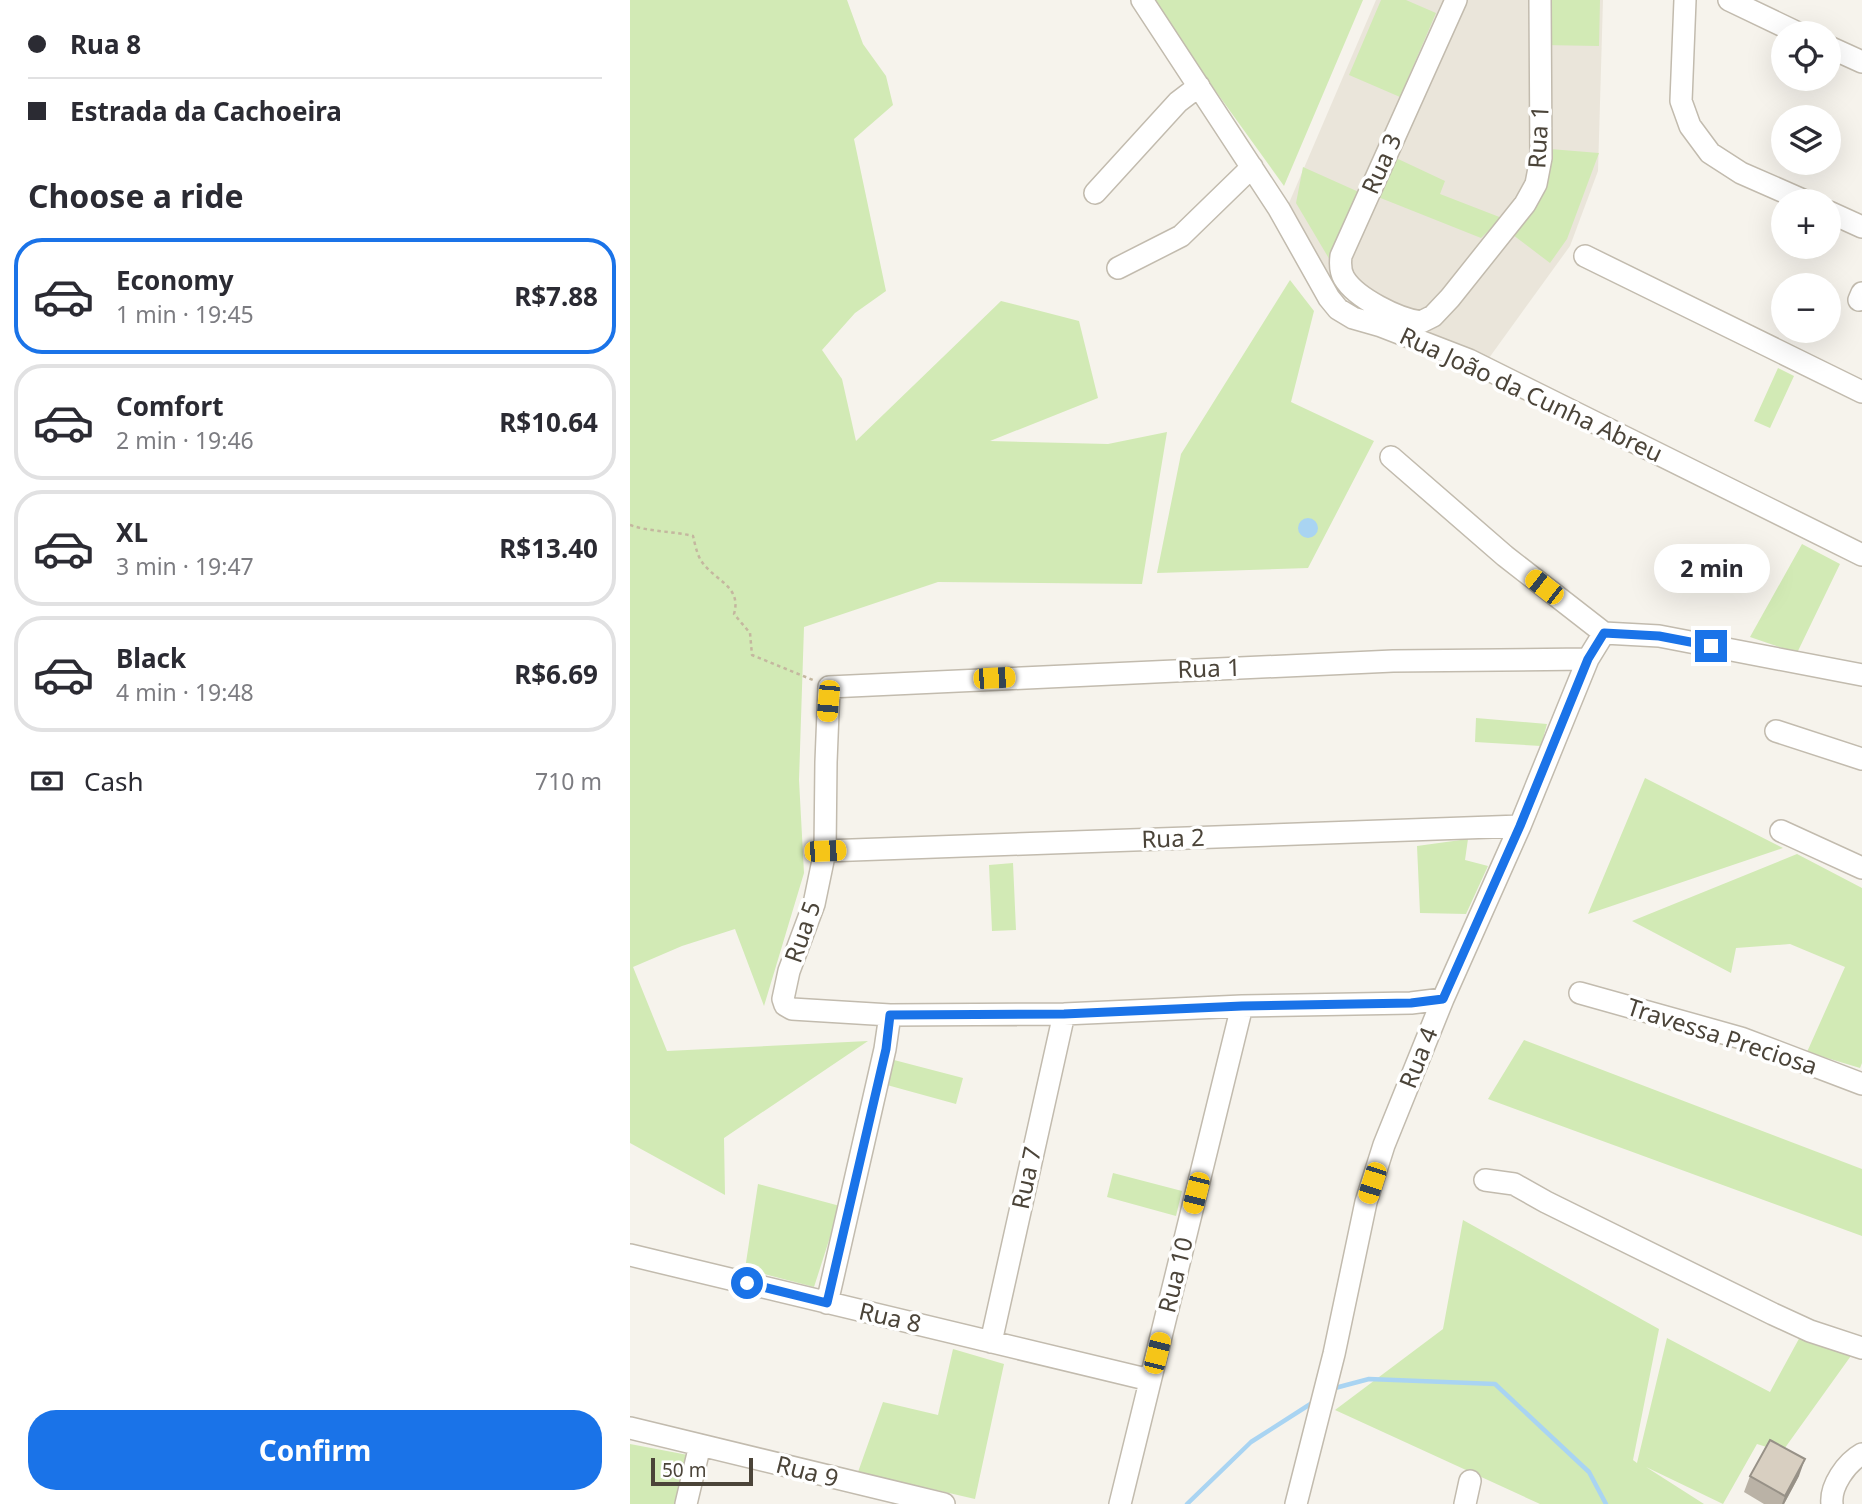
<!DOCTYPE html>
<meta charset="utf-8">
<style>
:root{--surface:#fff;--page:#f2f2f3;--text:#2b2b33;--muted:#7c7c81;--line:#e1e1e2;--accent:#1a73e8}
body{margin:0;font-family:"Noto Sans",sans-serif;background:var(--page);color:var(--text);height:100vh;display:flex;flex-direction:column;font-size:26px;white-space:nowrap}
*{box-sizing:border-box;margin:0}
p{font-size:23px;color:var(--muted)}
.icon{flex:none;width:38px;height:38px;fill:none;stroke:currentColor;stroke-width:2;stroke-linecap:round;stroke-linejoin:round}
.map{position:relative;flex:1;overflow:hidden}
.panel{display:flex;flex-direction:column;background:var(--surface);width:630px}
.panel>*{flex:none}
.banner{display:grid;align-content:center;height:154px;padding:0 28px;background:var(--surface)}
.buttons{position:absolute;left:1141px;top:21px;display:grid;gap:14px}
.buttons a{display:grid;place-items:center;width:70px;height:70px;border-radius:50%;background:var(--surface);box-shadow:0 7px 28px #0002;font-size:35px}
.scale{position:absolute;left:21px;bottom:18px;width:102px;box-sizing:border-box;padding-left:7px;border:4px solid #4b4439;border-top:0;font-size:19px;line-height:24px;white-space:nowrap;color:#4b4439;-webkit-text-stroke:5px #fff;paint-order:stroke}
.end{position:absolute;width:32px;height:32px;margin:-16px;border:9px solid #1a73e8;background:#fff;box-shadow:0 0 0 4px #fff}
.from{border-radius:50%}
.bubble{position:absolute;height:49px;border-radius:24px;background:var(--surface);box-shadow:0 7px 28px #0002;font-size:23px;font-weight:700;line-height:49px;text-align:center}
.car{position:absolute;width:21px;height:42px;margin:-21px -10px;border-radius:9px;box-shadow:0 0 5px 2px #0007;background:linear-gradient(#f5c518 24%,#345 0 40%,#f5c518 0 76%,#345 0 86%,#f5c518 0)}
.banner b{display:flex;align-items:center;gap:24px;height:66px;font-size:26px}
.banner b+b{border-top:2px solid var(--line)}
.banner i{width:18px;height:18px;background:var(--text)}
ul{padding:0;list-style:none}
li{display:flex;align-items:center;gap:21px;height:116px;margin:0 14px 10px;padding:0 14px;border:4px solid var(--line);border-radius:28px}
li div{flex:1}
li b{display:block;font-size:26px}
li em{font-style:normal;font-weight:700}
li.active{border-color:var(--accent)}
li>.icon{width:63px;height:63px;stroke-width:1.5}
h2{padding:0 28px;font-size:32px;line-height:84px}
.pay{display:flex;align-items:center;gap:18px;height:77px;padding:0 28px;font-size:26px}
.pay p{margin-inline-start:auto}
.cta{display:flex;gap:14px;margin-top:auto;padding:14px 28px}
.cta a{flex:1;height:80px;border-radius:28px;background:var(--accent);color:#fff;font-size:28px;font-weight:700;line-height:80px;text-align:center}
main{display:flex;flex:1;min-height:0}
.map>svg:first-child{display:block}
.residential{fill:#eae5da}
.green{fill:#d2eab5}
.water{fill:#a9d4f2}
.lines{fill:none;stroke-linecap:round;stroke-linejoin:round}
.stream{stroke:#a9d4f2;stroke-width:4.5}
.minor-casing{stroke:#c2bbae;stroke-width:24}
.path{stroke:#c4b79f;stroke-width:2.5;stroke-dasharray:3.5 3.5;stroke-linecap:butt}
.minor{stroke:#fff;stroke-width:21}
.wall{fill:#bab2a6}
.shaded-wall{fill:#979187}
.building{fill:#d8cfc1;stroke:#979187;stroke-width:2}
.route{stroke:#1a73e8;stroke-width:9}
.labels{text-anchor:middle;stroke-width:7;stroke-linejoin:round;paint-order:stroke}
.street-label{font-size:24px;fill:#4b4439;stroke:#fff}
</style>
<main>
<section class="panel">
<div class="banner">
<b><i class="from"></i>Rua 8</b>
<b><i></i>Estrada da Cachoeira</b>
</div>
<h2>Choose a ride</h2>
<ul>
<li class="active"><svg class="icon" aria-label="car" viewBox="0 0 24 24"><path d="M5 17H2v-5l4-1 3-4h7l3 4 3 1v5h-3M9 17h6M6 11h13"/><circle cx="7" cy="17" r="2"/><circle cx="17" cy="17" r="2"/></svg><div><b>Economy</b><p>1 min · 19:45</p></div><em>R$7.88</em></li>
<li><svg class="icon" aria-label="car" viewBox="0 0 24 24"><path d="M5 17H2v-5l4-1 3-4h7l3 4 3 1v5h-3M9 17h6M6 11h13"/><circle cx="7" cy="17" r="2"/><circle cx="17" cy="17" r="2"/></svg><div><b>Comfort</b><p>2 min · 19:46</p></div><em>R$10.64</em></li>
<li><svg class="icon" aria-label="car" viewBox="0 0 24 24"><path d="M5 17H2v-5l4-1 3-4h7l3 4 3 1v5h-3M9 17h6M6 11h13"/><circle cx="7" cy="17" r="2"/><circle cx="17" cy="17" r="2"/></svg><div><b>XL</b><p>3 min · 19:47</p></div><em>R$13.40</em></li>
<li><svg class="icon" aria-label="car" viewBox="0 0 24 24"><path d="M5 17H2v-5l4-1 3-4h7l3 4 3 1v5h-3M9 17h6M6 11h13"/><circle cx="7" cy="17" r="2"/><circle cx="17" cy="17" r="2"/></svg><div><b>Black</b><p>4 min · 19:48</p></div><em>R$6.69</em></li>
</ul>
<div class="pay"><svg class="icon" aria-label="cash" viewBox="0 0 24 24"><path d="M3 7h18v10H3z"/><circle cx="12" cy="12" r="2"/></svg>Cash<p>710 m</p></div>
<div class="cta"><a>Confirm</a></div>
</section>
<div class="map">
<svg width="1232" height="1504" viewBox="0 0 1232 1504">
<rect width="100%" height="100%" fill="#f6f3ec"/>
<path class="residential" d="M746,0H973L968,171L940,246L859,358L711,297L659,203Z"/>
<path class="green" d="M0,0H217L233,44L256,76L263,105L224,139L256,291L225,313L192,350L212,379L226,441L371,301L449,321L468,398L360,441L478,444L537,432L512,584L308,582L174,627L169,780L174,873L134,1006L105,929L52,946L3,967L37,1051L238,1041L94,1138L95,1195L0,1143Z
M520,0H733L654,186Z
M751,0H776L806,13L770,97L719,75Z
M914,0H970L969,46L912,45Z
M920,149L969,153L937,239L920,263L883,235Z
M766,158L815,181L810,194L872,218L851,238L748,197Z
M673,167L731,193L701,262L666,203Z
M660,280L684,311L661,402L744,441L678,568L527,573L551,454Z
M1148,368L1164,376L1140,428L1124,421Z
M1172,544L1210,564L1167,653L1120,637Z
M846,718L917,724L911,746L845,742Z
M1015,778L1153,848L958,914Z
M838,839L835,860L858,866L836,914L790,913L787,846Z
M1167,854L1232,888V1063L1230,1068L1177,1052L1215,967L1160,944L1106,948L1101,973L1002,921Z
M383,863L386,930L362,931L359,865Z
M894,1040L1232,1169V1236L858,1099Z
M264,1060L333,1078L326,1104L257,1085Z
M483,1173L552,1191L546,1216L477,1197Z
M128,1184L210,1206L184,1287L115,1269Z
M833,1220L1029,1329L1003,1460L1007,1463L1037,1338L1140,1392L1171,1335L1223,1353L1152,1452L1127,1444L1093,1504L1016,1467L1074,1504H910L705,1410L813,1329Z
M323,1349L374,1364L345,1499L228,1472L253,1402L308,1415Z
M0,1444L58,1455L46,1504H0Z"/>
<path class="water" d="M668 528a10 10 0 1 1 20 0a10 10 0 1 1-20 0Z"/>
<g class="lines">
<path class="stream" d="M705,1388L739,1379L865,1384L959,1472L976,1504
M557,1504L621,1442L682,1403"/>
<defs>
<path id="minor" d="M512,0L649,209L699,298L708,309L723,318L751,326L839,360L1232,555
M826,0L711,256C710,264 710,271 714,278C726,298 768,319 791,322L803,316L820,298L895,204L906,184L911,158L910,0
M1055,0L1051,101L1060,126L1080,153L1111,173L1175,201
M1099,0L1168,33
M1199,47L1232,62
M465,193L548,102L569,86
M1199,212L1232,227
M955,256L1232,392
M488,268L551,236L622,167
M1229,300L1232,293
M761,457L875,556L974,633L1029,636L1232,675
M1146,731L1232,759
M1151,831L1232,868
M195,851L890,826
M950,993L1111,1038L1232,1084
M813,999L781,1003L612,1006L434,1014L260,1015L162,1009L155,1005L153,999L159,971L184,904L195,851L196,762L199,687L763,661L958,659
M855,1180L884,1184L916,1202L1143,1314L1180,1331L1232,1348
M0,1255L520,1380
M197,1303L255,1049L260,1015
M361,1342L434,1014
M0,1428L314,1504
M56,1504L70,1445
M490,1504L612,1006
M666,1504L704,1354L736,1202L754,1145L813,999L890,826L958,659L974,633
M835,1504L840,1481
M1202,1504C1200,1486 1216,1463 1232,1454"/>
</defs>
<use href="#minor" class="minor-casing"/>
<path class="path" d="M0,525C20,532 42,531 63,536C65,544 67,555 72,562C85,581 112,586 104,614L120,633L122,655L183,680"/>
<use href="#minor" class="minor"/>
</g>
<path class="wall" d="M1120,1476H1169L1154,1504H1134L1114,1492Z"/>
<path class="shaded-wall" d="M1175,1459L1169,1476L1154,1504H1152L1155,1496Z"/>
<path class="building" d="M1140,1440L1175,1459L1155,1496L1120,1476Z"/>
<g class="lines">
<path class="route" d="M117,1283L197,1303L256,1049L260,1015L434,1014L612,1006L781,1003L813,999L890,826L958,659L974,633L1029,636L1081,646"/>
</g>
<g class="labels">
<g class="street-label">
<text transform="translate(909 137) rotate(-87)" y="8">Rua 1</text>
<text transform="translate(752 164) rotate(-66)" y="8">Rua 3</text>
<text transform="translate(901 395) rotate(25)" y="8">Rua João da Cunha Abreu</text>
<text transform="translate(579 669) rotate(-2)" y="8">Rua 1</text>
<text transform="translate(543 839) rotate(-2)" y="8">Rua 2</text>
<text transform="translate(173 932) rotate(-71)" y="8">Rua 5</text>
<text transform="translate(1092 1037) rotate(18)" y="8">Travessa Preciosa</text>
<text transform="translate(789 1058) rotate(-68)" y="8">Rua 4</text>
<text transform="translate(397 1178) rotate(-78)" y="8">Rua 7</text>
<text transform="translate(546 1275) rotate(-76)" y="8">Rua 10</text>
<text transform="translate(260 1318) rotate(13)" y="8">Rua 8</text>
<text transform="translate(177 1472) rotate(14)" y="8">Rua 9</text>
</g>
</g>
</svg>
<div class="buttons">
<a><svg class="icon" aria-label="locate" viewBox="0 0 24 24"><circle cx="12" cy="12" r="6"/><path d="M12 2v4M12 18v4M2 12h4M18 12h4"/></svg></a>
<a><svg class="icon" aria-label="layers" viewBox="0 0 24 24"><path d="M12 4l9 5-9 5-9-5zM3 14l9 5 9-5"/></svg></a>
<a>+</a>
<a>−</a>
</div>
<div class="scale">50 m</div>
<i class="end from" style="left:117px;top:1283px"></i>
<i class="end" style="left:1081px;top:646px"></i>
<div class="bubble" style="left:1024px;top:544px;width:116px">2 min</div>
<i class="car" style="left:914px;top:587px;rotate:308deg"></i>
<i class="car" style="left:364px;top:678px;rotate:87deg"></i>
<i class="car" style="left:198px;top:701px;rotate:185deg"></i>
<i class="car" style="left:195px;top:851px;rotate:88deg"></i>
<i class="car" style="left:742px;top:1183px;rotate:198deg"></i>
<i class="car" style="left:566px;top:1193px;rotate:194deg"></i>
<i class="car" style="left:527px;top:1353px;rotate:14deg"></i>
</div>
</main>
